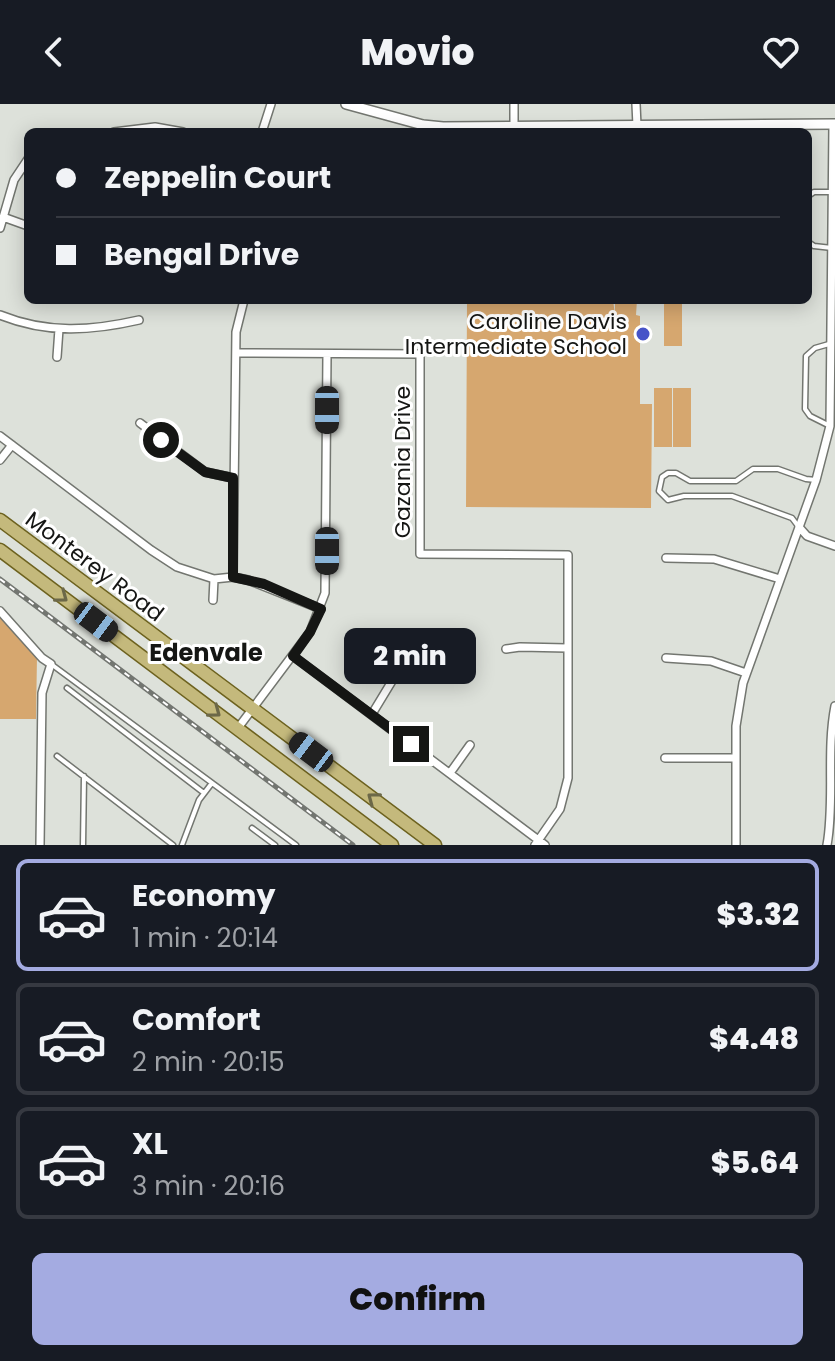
<!DOCTYPE html>
<meta charset="utf-8">
<style>
:root{--surface:#171b24;--page:#20242c;--text:#f1f3f6;--muted:#9ea1a6;--line:#363941;--accent:#a4abe1}
body{margin:0;font-family:Poppins,sans-serif;background:var(--page);color:var(--text);height:100vh;display:flex;flex-direction:column;font-size:30px;white-space:nowrap}
*{box-sizing:border-box;margin:0}
p{font-size:26px;color:var(--muted)}
.icon{flex:none;width:44px;height:44px;fill:none;stroke:currentColor;stroke-width:2;stroke-linecap:round;stroke-linejoin:round}
.map{position:relative;height:741px;overflow:hidden}
.drawer{display:flex;flex-direction:column;background:var(--surface);flex:1}
.drawer>*{flex:none}
.top-card{position:absolute;left:24px;top:24px;width:788px;height:176px;border-radius:12px;box-shadow:0 4px 20px #0003;display:grid;align-content:center;height:176px;padding:0 32px;background:var(--surface)}
.end{position:absolute;width:36px;height:36px;margin:-18px;border:10px solid #151614;background:#fff;box-shadow:0 0 0 4px #fff}
.from{border-radius:50%}
.bubble{position:absolute;height:56px;border-radius:12px;background:var(--surface);box-shadow:0 4px 20px #0003;font-size:26px;font-weight:800;line-height:56px;text-align:center}
.car{position:absolute;width:24px;height:48px;margin:-24px -12px;border-radius:10px;box-shadow:0 0 6px 2px #0007;background:linear-gradient(#222 24%,#8ab4d8 0 40%,#222 0 76%,#8ab4d8 0 86%,#222 0)}
.top-card b{display:flex;align-items:center;gap:28px;height:76px;font-size:30px}
.top-card b+b{border-top:2px solid var(--line)}
.top-card i{width:20px;height:20px;background:var(--text)}
ul{padding:14px 0 0;list-style:none}
li{display:flex;align-items:center;gap:24px;height:112px;margin:0 16px 12px;padding:0 16px;border:4px solid var(--line);border-radius:12px}
li div{flex:1}
li b{display:block;font-size:30px}
li em{font-style:normal;font-weight:800}
li.on{border-color:var(--accent)}
li>.icon{width:72px;height:72px;stroke-width:1.5}
.action{display:flex;gap:16px;margin-top:auto;padding:16px 32px}
.action a{flex:1;height:92px;border-radius:12px;background:var(--accent);color:#111;font-size:32px;font-weight:800;line-height:92px;text-align:center}
header{display:flex;justify-content:space-between;align-items:center;height:104px;padding:0 32px;background:var(--surface);font-size:36px;font-weight:800}
.map>svg:first-child{display:block}
.green{fill:#d6a76f}
.lines{fill:none;stroke-linecap:round;stroke-linejoin:round}
.service-casing{stroke:#737670;stroke-width:7}
.minor-casing{stroke:#737670;stroke-width:10}
.tertiary-casing{stroke:#737670;stroke-width:12}
.primary-casing{stroke:#6d621f;stroke-width:15}
.service{stroke:#fff;stroke-width:4}
.minor{stroke:#fff;stroke-width:7}
.tertiary{stroke:#fff;stroke-width:9}
.primary{stroke:#c4b97c;stroke-width:12}
.rail-casing{stroke:#737671;stroke-width:5}
.rail{stroke:#fff;stroke-width:2;stroke-dasharray:6;stroke-linecap:butt}
.oneway{stroke:#6c6848}
.route{stroke:#151614;stroke-width:10}
.poi-dot{fill:#4653c8;stroke:#fff;stroke-width:3}
.labels{text-anchor:middle;stroke-width:6;stroke-linejoin:round;paint-order:stroke}
.poi-label{font-size:22px;fill:#151614;stroke:#fff;text-anchor:end}
.street-label{font-size:22px;fill:#151614;stroke:#fff}
.neighbourhood-label{font-size:24px;font-weight:bold;fill:#151614;stroke:#fff}
</style>
<header><svg class="icon" aria-label="back" viewBox="0 0 24 24"><path d="M15 5l-7 7 7 7"/></svg>Movio<svg class="icon" aria-label="heart" viewBox="0 0 24 24"><path d="M12 20l-8-8c-3-5 5-10 8-4 3-6 11-1 8 4z"/></svg></header>
<div class="map">
<svg width="835" height="741" viewBox="0 0 835 741">
<rect width="100%" height="100%" fill="#dde1da"/>
<path class="green" d="M467,196H613L615,211V196H637L636,211L640,212V300H652L651,404L466,403Z
M664,196H682V242H664Z
M654,284H672V343H654Z
M673,284H691V343H673Z
M0,511L37,552L36,615H0Z"/>
<g class="lines">
<defs>
<path id="service" d="M808,92L814,88H832
M808,138L814,142L832,144
M829,240L815,244L806,252L805,305L810,312L830,322
M798,422L792,414L732,392H684L668,396L659,387L662,373L668,369H676L690,377H736L753,365H778L806,375L816,376
M51,560L296,741
M67,584L204,689
M57,652L173,741
M252,724L275,741
M83,741L84,672
M182,741L199,696L212,679"/>
<path id="minor" d="M514,0V24
M636,0L637,22
M114,28L155,23L183,28
M262,28L271,0
M3,113L28,122
M0,124L14,76L28,55
M0,211C47,230 91,227 139,216
M236,249L420,250V450L568,451V674L560,705L535,741
M57,253L59,225
M140,319L205,368L233,374
M0,332L151,446L177,463L214,475L233,473L248,476L321,505
M0,356L12,341
M799,423L807,432L835,442
M666,454L714,455L780,475
M233,473L236,228L244,196
M213,496L214,475
M0,507L42,554L51,560L42,589L40,741
M506,545L520,543L567,544
M293,552L545,741
M666,554L711,557L746,569
M372,610L409,549
M238,624L310,528L325,489L327,250
M665,654H736
M450,669L470,641
M736,741V622L743,579L816,376L830,322L833,20
M827,741C835,697 826,648 835,602"/>
<path id="tertiary" d="M346,0L423,21L443,23L835,20"/>
<path id="primary" d="M0,416L435,741
M0,446L392,741"/>
</defs>
<use href="#service" class="service-casing"/>
<use href="#minor" class="minor-casing"/>
<use href="#tertiary" class="tertiary-casing"/>
<use href="#primary" class="primary-casing"/>
<use href="#service" class="service"/>
<use href="#minor" class="minor"/>
<use href="#tertiary" class="tertiary"/>
<use href="#primary" class="primary"/>
<defs>
<path id="rail" d="M0,475L353,741"/>
</defs>
<use href="#rail" class="rail-casing"/>
<use href="#rail" class="rail"/>
</g>
<defs><path id="oneway-chevron" d="M-2-3.5L2.5 0L-2 3.5" fill="none" stroke-width="1.6" stroke-linecap="round" stroke-linejoin="round" transform="scale(2)"/></defs>
<g class="oneway">
<use href="#oneway-chevron" transform="translate(62 493) rotate(37)"/>
<use href="#oneway-chevron" transform="translate(215 608) rotate(37)"/>
<use href="#oneway-chevron" transform="translate(373 694) rotate(-143)"/>
</g>
<g class="lines">
<path class="route" d="M161,336L205,368L233,374V473L264,480L321,505L310,528L293,552L411,640"/>
</g>
<circle class="poi-dot" cx="643" cy="230" r="8"/>
<g class="labels">
<g class="poi-label">
<text x="627" y="225">Caroline Davis<tspan x="627" dy="25">Intermediate School</tspan></text>
</g>
<g class="street-label">
<text transform="translate(402 358) rotate(-90)" y="8">Gazania Drive</text>
<text transform="translate(95 462) rotate(37)" y="8">Monterey Road</text>
</g>
<g class="neighbourhood-label">
<text x="206" y="557">Edenvale</text>
</g>
</g>
</svg>
<i class="end from" style="left:161px;top:336px"></i>
<i class="end" style="left:411px;top:640px"></i>
<div class="bubble" style="left:344px;top:524px;width:132px">2 min</div>
<i class="car" style="left:327px;top:306px;rotate:180deg"></i>
<i class="car" style="left:327px;top:447px;rotate:180deg"></i>
<i class="car" style="left:96px;top:518px;rotate:127deg"></i>
<i class="car" style="left:311px;top:648px;rotate:307deg"></i>
<div class="top-card">
<b><i class="from"></i>Zeppelin Court</b>
<b><i></i>Bengal Drive</b>
</div>
</div>
<section class="drawer">
<ul>
<li class="on"><svg class="icon" aria-label="car" viewBox="0 0 24 24"><path d="M5 17H2v-5l4-1 3-4h7l3 4 3 1v5h-3M9 17h6M6 11h13"/><circle cx="7" cy="17" r="2"/><circle cx="17" cy="17" r="2"/></svg><div><b>Economy</b><p>1 min · 20:14</p></div><em>$3.32</em></li>
<li><svg class="icon" aria-label="car" viewBox="0 0 24 24"><path d="M5 17H2v-5l4-1 3-4h7l3 4 3 1v5h-3M9 17h6M6 11h13"/><circle cx="7" cy="17" r="2"/><circle cx="17" cy="17" r="2"/></svg><div><b>Comfort</b><p>2 min · 20:15</p></div><em>$4.48</em></li>
<li><svg class="icon" aria-label="car" viewBox="0 0 24 24"><path d="M5 17H2v-5l4-1 3-4h7l3 4 3 1v5h-3M9 17h6M6 11h13"/><circle cx="7" cy="17" r="2"/><circle cx="17" cy="17" r="2"/></svg><div><b>XL</b><p>3 min · 20:16</p></div><em>$5.64</em></li>
</ul>
<div class="action"><a>Confirm</a></div>
</section>
